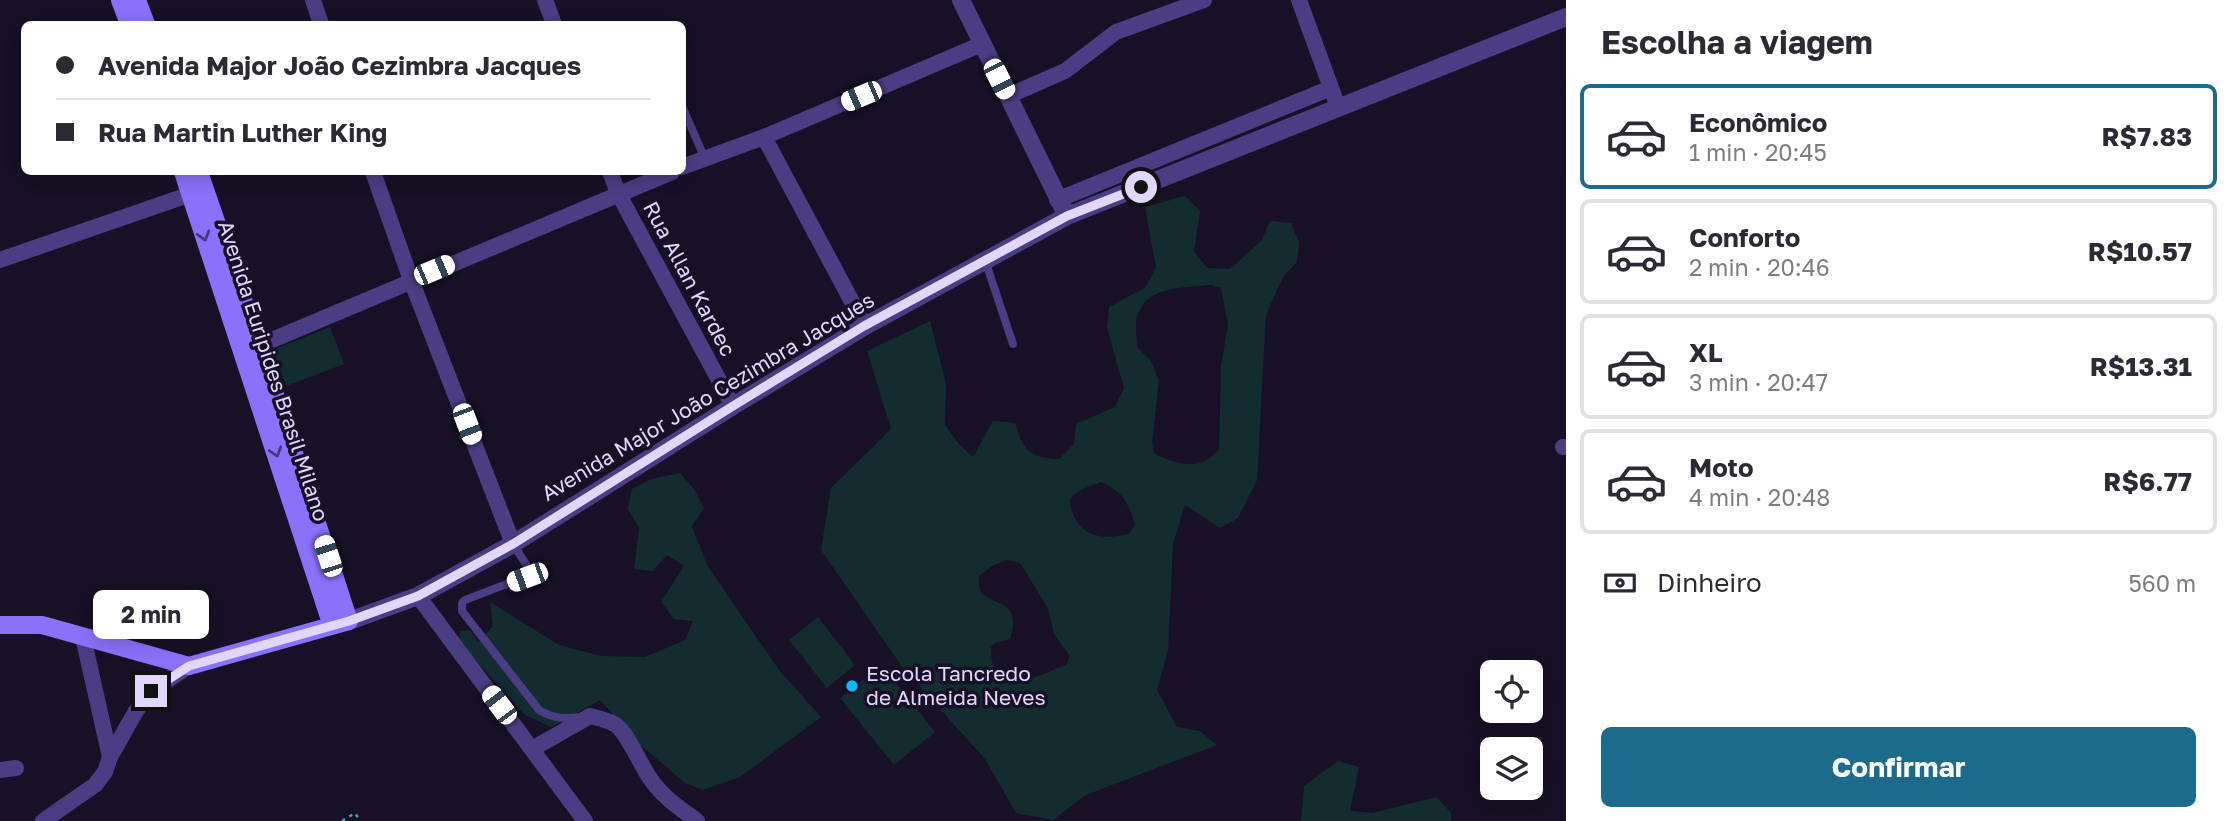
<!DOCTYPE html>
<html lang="pt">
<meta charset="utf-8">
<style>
:root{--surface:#fff;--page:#f2f2f3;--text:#2b2b33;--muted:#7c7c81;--line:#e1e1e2;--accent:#1c6b8b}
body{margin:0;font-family:"Golos Text",sans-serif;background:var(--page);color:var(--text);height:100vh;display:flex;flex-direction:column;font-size:26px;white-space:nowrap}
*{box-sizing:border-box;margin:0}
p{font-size:23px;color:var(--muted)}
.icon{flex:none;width:38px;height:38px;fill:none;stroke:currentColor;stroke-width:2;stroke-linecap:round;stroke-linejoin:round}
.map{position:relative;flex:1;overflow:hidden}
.side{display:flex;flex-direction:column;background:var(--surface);width:665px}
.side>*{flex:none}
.top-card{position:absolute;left:21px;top:21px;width:665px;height:154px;border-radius:10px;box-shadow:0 4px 18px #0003;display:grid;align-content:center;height:154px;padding:0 35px;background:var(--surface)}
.tools{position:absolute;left:1480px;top:660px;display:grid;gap:14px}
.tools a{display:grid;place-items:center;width:63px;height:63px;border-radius:10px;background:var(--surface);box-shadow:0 4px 18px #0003;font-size:35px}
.end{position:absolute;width:32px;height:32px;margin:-16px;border:9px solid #e1d7fd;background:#111;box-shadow:0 0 0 4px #111}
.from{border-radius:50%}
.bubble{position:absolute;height:49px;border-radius:10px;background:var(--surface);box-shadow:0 4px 18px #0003;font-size:23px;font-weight:700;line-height:49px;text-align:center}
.car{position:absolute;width:21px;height:42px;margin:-21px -10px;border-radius:9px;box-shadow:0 0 5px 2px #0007;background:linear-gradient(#fff 24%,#345 0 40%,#fff 0 76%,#345 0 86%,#fff 0)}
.top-card b{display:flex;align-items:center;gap:24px;height:66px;font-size:26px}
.top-card b+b{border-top:2px solid var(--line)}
.top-card i{width:18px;height:18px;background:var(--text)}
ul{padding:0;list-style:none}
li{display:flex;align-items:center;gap:21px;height:105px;margin:0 14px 10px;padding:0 21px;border:4px solid var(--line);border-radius:10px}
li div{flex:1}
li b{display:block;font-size:26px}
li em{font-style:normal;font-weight:700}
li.on{border-color:var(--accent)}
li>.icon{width:63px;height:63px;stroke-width:1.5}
h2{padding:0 35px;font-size:32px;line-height:84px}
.pay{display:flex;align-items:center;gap:18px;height:77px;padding:0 35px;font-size:26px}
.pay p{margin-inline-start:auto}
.primary-button{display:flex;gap:14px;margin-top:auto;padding:14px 35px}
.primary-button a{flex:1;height:80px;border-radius:10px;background:var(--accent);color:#fff;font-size:28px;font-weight:700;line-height:80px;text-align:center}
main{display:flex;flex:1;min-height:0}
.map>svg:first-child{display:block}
.green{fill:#132c30;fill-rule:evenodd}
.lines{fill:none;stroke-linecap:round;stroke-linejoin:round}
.path{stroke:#34a8b4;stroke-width:2.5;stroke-dasharray:3.5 5;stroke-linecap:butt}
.service{stroke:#4b3d83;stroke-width:8}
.minor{stroke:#4b3d83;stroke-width:16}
.tertiary{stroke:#4b3d83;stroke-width:18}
.secondary{stroke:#8a71fa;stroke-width:18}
.oneway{stroke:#45377b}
.route{stroke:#e1d7fd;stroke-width:9}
.poi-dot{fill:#0abaf6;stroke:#171026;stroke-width:2.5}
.labels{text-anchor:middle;stroke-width:7;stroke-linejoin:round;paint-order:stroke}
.street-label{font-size:21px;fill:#e1d7fd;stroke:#171026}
.poi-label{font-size:21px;fill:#e1d7fd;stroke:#171026;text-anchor:start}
</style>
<main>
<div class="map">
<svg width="1566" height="821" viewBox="0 0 1566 821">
<rect width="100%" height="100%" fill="#171026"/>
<path class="green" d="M1185,196L1200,211L1194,251L1207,268L1230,269L1261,241L1270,221L1291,223L1299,242L1297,262L1283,277L1266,315L1257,480L1238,518L1220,528L1185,505L1173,544L1168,651L1157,690L1177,727L1200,731L1217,745L1086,795L1053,820L1016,813L985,759L903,668L821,550L831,488L891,429L867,351L930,321L946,384L945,425L958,443L973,457L993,421L1015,423C1024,451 1029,458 1059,459L1074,444L1076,424L1115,407L1124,388L1107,328L1109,307L1146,287L1156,267L1145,207ZM1211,285L1221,288L1228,325L1221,366L1219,450C1213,455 1207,461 1200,463C1186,467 1165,460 1154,453L1152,443L1159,380L1151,361L1137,347C1137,337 1134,322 1138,314C1149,285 1185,288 1211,285ZM1101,482C1124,493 1127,501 1135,524L1130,533C1108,540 1083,539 1073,514C1071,510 1069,502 1071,498C1077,489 1092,486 1101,482ZM1007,560L1020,563L1048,608L1054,634L1070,656L1066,665L1018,684C997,675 991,671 991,647L995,643L1010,639C1026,588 973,614 979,576L992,566Z
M330,327L344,364L286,386L272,350Z
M680,473L694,489L704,508L692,526L707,565L779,670L821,717L740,777L703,790L685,783L639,744L600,700L551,727L525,715L459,642L460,631L470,630L478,642L493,626L490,602L559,645L602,656L645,657L685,640L693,621L674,619L661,602L684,566L667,555L653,571L634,569L639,528L628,509L632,489L651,479Z
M818,617L855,665L827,688L789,640Z
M882,665L935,732L894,765L840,698Z
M1338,761L1359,767L1350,811L1372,813L1437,797L1451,813V821H1301L1304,786Z"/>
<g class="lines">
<path class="path" d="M342,821L355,813L360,821"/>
<path class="service" d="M682,106L705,159
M985,260L1013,344
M513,544L529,569L530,575L465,600L462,603V611L539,710C554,719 565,719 581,717"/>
<path class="minor" d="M313,0L321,24
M545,0L554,24
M1299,0L1338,107
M1008,96L1065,71L1116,32L1204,0
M764,137L865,326
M682,167L764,137L982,44
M373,172L411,280L513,544
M610,172L618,193L733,406
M1057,200L1331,88
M0,260L191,194
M248,350L672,172
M1563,447H1566
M418,596L585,821
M83,637L110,757
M532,749L590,716C598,718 609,720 616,725C629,735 641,767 652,781C664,798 681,809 697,821
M0,770L16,768
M43,821L95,785L105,772L110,757L136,711L151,691L189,666"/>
<path class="tertiary" d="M961,0L1067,216
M349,621L418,596L513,544L733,406L865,326L1067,216L1566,17"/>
<path class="secondary" d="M120,0L129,24
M137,0L146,24
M183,172L332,626
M0,625H42L189,666L349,621L259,346L199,172"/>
</g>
<defs><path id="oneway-chevron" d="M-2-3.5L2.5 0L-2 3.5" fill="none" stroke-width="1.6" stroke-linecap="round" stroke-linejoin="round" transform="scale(1.75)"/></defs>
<g class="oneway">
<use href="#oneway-chevron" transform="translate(204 236) rotate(73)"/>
<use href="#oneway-chevron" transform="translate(276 452) rotate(72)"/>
</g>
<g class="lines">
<path class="route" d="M151,691L189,666L349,621L418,596L513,544L733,406L864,326L1067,216L1141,187"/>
</g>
<circle class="poi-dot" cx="852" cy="686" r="7"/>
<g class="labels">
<g class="street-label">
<text transform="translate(689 279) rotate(62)" y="7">Rua Allan Kardec</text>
<text transform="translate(273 371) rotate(72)" y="7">Avenida Euripides Brasil Milano</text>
<text transform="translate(708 397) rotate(-31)" y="7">Avenida Major João Cezimbra Jacques</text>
</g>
<g class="poi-label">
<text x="866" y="681">Escola Tancredo<tspan x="866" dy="24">de Almeida Neves</tspan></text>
</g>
</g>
</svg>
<div class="tools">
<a><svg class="icon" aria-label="locate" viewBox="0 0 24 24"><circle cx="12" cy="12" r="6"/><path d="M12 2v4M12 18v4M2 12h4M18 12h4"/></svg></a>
<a><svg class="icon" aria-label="layers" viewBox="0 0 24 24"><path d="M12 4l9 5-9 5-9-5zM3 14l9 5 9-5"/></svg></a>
</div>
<i class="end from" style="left:1141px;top:187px"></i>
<i class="end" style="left:151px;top:691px"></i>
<div class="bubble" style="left:93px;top:590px;width:116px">2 min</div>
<i class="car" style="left:999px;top:79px;rotate:153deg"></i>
<i class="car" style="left:861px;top:96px;rotate:247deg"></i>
<i class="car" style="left:434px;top:270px;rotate:67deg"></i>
<i class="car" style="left:467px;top:424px;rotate:159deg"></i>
<i class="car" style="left:328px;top:556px;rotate:342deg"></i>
<i class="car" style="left:527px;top:577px;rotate:250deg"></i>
<i class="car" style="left:499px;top:705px;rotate:323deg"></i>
<div class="top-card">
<b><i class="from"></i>Avenida Major João Cezimbra Jacques</b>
<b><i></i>Rua Martin Luther King</b>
</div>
</div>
<section class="side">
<h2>Escolha a viagem</h2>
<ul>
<li class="on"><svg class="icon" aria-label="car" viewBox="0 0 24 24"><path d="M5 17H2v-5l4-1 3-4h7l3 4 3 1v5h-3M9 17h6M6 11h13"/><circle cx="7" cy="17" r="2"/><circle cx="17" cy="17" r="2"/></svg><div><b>Econômico</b><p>1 min · 20:45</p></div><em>R$7.83</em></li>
<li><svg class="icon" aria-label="car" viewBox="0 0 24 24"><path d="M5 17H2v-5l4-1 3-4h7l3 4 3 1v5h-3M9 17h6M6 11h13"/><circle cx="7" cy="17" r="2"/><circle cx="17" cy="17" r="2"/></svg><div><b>Conforto</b><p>2 min · 20:46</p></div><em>R$10.57</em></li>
<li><svg class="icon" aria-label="car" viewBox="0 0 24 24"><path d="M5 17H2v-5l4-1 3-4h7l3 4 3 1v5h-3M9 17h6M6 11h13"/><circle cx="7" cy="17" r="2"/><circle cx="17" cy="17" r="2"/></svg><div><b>XL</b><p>3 min · 20:47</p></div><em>R$13.31</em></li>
<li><svg class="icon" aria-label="car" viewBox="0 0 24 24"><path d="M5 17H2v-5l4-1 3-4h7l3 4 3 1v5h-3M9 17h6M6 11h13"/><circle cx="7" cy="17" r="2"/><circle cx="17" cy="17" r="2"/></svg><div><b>Moto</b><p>4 min · 20:48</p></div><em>R$6.77</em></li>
</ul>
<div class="pay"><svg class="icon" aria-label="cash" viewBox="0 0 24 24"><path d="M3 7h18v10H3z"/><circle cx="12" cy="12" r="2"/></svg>Dinheiro<p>560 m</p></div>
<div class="primary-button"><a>Confirmar</a></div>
</section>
</main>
